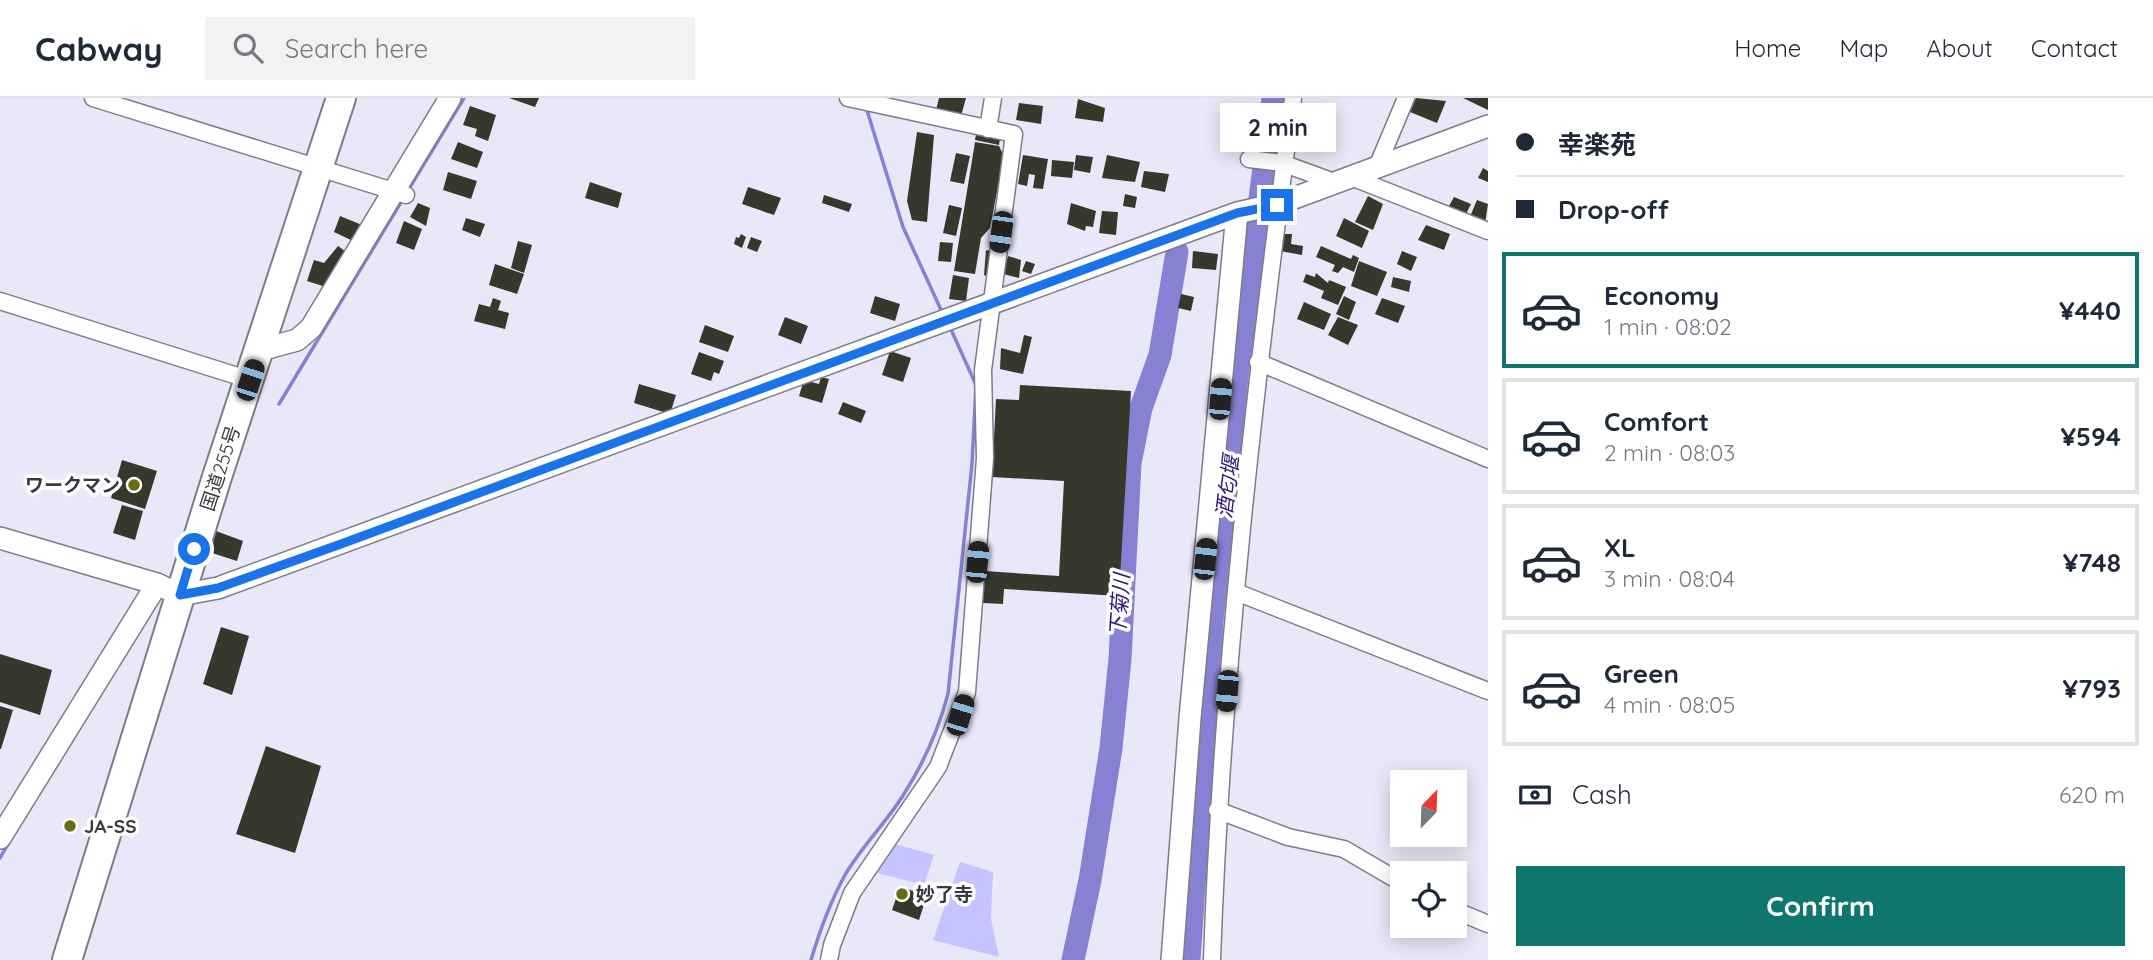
<!DOCTYPE html>
<meta charset="utf-8">
<style>
:root{--surface:#fff;--page:#f2f2f3;--text:#1f2937;--muted:#747a83;--line:#e0e1e3;--accent:#0f766e}
body{margin:0;font-family:Quicksand,"Noto Sans JP",sans-serif;background:var(--page);color:var(--text);height:100vh;display:flex;flex-direction:column;font-size:26px;white-space:nowrap}
*{box-sizing:border-box;margin:0}
p{font-size:23px;color:var(--muted)}
.icon{flex:none;width:38px;height:38px;fill:none;stroke:currentColor;stroke-width:2;stroke-linecap:round;stroke-linejoin:round}
.map{position:relative;flex:1;overflow:hidden}
.side{display:flex;flex-direction:column;background:var(--surface);width:665px}
.side>*{flex:none}
.banner{display:grid;align-content:center;height:154px;padding:0 28px;background:var(--surface)}
.needle{width:46px;rotate:23deg}
.fabs{position:absolute;left:1390px;top:672px;display:grid;gap:14px}
.fabs a{display:grid;place-items:center;width:77px;height:77px;border-radius:0px;background:var(--surface);box-shadow:0 4px 18px #0003;font-size:35px}
.end{position:absolute;width:32px;height:32px;margin:-16px;border:9px solid #1a73e8;background:#fff;box-shadow:0 0 0 4px #fff}
.from{border-radius:50%}
.bubble{position:absolute;height:49px;border-radius:0px;background:var(--surface);box-shadow:0 4px 18px #0003;font-size:23px;font-weight:700;line-height:49px;text-align:center}
.car{position:absolute;width:21px;height:42px;margin:-21px -10px;border-radius:9px;box-shadow:0 0 5px 2px #0007;background:linear-gradient(#222 24%,#8ab4d8 0 40%,#222 0 76%,#8ab4d8 0 86%,#222 0)}
.banner b{display:flex;align-items:center;gap:24px;height:66px;font-size:26px}
.banner b+b{border-top:2px solid var(--line)}
.banner i{width:18px;height:18px;background:var(--text)}
ul{padding:0;list-style:none}
li{display:flex;align-items:center;gap:21px;height:116px;margin:0 14px 10px;padding:0 14px;border:4px solid var(--line);border-radius:0px}
li div{flex:1}
li b{display:block;font-size:26px}
li em{font-style:normal;font-weight:700}
li.active{border-color:var(--accent)}
li>.icon{width:63px;height:63px;stroke-width:1.5}
.pay{display:flex;align-items:center;gap:18px;height:77px;padding:0 28px;font-size:26px}
.pay p{margin-inline-start:auto}
.cta{display:flex;gap:14px;margin-top:auto;padding:14px 28px}
.cta a{flex:1;height:80px;border-radius:0px;background:var(--accent);color:#fff;font-size:28px;font-weight:700;line-height:80px;text-align:center}
header{display:flex;align-items:center;gap:42px;box-sizing:border-box;height:98px;padding:0 35px;background:var(--surface);border-bottom:2px solid var(--line)}
header strong{font-size:33px}
nav{display:flex;gap:38px;margin-inline-start:auto;font-size:24px}
.search{width:490px;height:63px;background:var(--page);display:flex;align-items:center;gap:18px;box-sizing:border-box;padding:0 24px;border-radius:0px;color:var(--muted);font-size:26px}
main{display:flex;flex:1;min-height:0}
.map>svg:first-child{display:block}
.green{fill:#c6c4fe}
.lines{fill:none;stroke-linecap:round;stroke-linejoin:round}
.stream{stroke:#8781d3;stroke-width:3.5}
.river{stroke:#8781d3;stroke-width:23}
.building{fill:#37382c}
.street-casing{stroke:#7c7c8b;stroke-width:19}
.secondary-casing{stroke:#7c7c8b;stroke-width:24}
.highway-casing{stroke:#7c7c8b;stroke-width:32}
.street{stroke:#fff;stroke-width:16}
.secondary{stroke:#fff;stroke-width:21}
.highway{stroke:#fff;stroke-width:28}
.route{stroke:#1a73e8;stroke-width:9}
.poi-dot{fill:#686c0e;stroke:#fff;stroke-width:2.5}
.labels{text-anchor:middle;stroke-width:7;stroke-linejoin:round;paint-order:stroke}
.street-label{font-size:19px;fill:#38383f;stroke:#fff}
.poi-label{font-size:19px;font-weight:bold;fill:#38383f;stroke:#fff;text-anchor:start}
.water-label{font-size:21px;font-style:italic;fill:#31187a;stroke:#fff}
</style>
<header>
<strong>Cabway</strong>
<div class="search"><svg class="icon" aria-label="search" viewBox="0 0 24 24"><circle cx="10" cy="10" r="6"/><path d="M15 15l6 6"/></svg>Search here</div>
<nav><a>Home</a><a>Map</a><a>About</a><a>Contact</a></nav>
</header>
<main>
<div class="map">
<svg width="1488" height="862" viewBox="0 0 1488 862">
<rect width="100%" height="100%" fill="#e8e8f8"/>
<path class="green" d="M888,744L934,757L924,787L870,773Z
M960,764L993,774L991,821L999,859L933,842Z"/>
<g class="lines">
<path class="stream" d="M866,9L903,129L942,214
M407,94L464,0
M279,306L403,101
M0,760L9,744
M811,862C820,832 830,804 845,777C861,749 885,726 902,699C923,667 938,633 948,596L972,366L976,287L949,227"/>
<path class="river" d="M1073,862L1090,782L1111,650L1120,561L1130,365L1141,310L1160,257L1177,154
M1189,862L1212,523L1237,279L1273,0"/>
</g>
<path class="building" d="M509,0H539L535,9Z
M939,0H966L961,18L936,12Z
M1416,0L1446,3L1437,25L1410,14Z
M1463,0H1488V12Z
M1078,1L1105,10L1103,24L1075,20Z
M1019,5L1043,8L1041,26L1016,22Z
M470,8L496,17L488,43L475,38L477,31L463,27Z
M977,31L987,38L1000,41L999,47L975,42Z
M917,34L934,37L927,124L912,122L907,103Z
M458,44L483,54L477,70L451,61Z
M975,44L999,48L1004,58L990,130L981,140L975,176L954,173Z
M956,55L970,58L964,86L950,83Z
M1023,57L1048,61L1043,91L1033,90L1035,77L1029,76L1027,88L1018,86Z
M1076,57L1093,59L1090,75L1074,72Z
M1107,57L1140,64L1135,84L1102,80Z
M1052,62L1074,64L1072,80L1051,78Z
M1483,70L1488,73V84L1478,80Z
M1144,73L1169,76L1165,94L1141,89Z
M448,74L477,83L471,101L443,92Z
M590,84L622,95L618,110L585,100Z
M748,89L781,100L774,117L742,106Z
M1125,96L1137,99L1135,110L1123,108Z
M824,97L852,106L849,114L822,105Z
M1368,98L1383,106L1373,132L1355,124Z
M1454,99L1471,106L1466,116L1448,110Z
M1477,102L1488,106L1485,126L1469,121Z
M418,105L430,110L426,128L410,119Z
M1071,105L1096,113L1093,129L1086,128L1085,133L1067,126Z
M949,107L962,110L956,138L943,135Z
M1102,113L1118,114L1116,137L1099,135Z
M340,118L362,127L355,144L334,134Z
M466,120L485,126L480,139L462,132Z
M1344,120L1369,133L1362,150L1336,138Z
M404,123L422,131L414,152L396,145Z
M1426,127L1450,136L1444,152L1418,142Z
M741,136L746,139L742,150L734,146L736,139L739,140Z
M1281,136H1292L1291,146L1303,148L1302,157L1280,153Z
M751,139L762,143L757,154L747,150Z
M518,143L532,147L524,175L511,170Z
M940,144L953,145L951,164L938,163Z
M338,148L349,156L329,190L307,183L314,162L324,165Z
M1321,148L1351,161L1353,157L1359,160L1354,174L1343,169L1338,175L1332,173L1335,167L1316,159Z
M986,152L995,154L989,179L984,177Z
M1193,153L1218,156L1216,172L1192,170Z
M1402,153L1417,159L1411,173L1397,166Z
M1008,158L1021,162L1019,180L1003,176Z
M1026,163L1035,166L1031,176L1022,173Z
M1359,163L1387,174L1377,198L1351,188Z
M495,166L524,176L517,196L489,187Z
M1316,175L1328,185L1329,182L1346,189L1338,207L1321,200L1324,193L1303,184L1306,176L1315,179Z
M953,177L969,180L966,203L949,201Z
M1393,179L1411,183L1409,194L1391,189Z
M1181,196L1194,199L1191,213L1178,210Z
M875,198L900,206L895,223L870,215Z
M1344,198L1356,204L1349,222L1336,216Z
M493,200L501,203L498,212L509,215L505,231L474,223L479,206L490,209Z
M1382,200L1405,208L1398,225L1375,216Z
M1304,204L1331,216L1324,232L1297,221Z
M785,219L808,228L801,246L778,237Z
M1338,219L1358,227L1348,247L1328,237Z
M705,227L734,238L728,254L699,244Z
M1024,237L1032,239L1023,276L1000,271L1001,250L1020,255Z
M890,253L911,260L903,284L882,277Z
M699,254L724,263L719,276L714,274L711,283L691,276Z
M821,279L829,281L822,305L799,298L803,285L807,283L819,286Z
M639,286L676,297L670,316L634,305Z
M1020,287L1131,293L1119,498L1004,491L1003,506L983,505L984,473L1059,478L1064,383L992,379L996,301L1019,302Z
M843,304L866,313L861,325L838,316Z
M122,362L157,373L145,411L111,400Z
M122,407L143,413L135,442L113,435Z
M216,433L243,443L237,463L209,454Z
M221,529L249,538L232,597L203,586Z
M0,556L52,572L40,617L0,604Z
M0,608L13,612L1,651H0Z
M266,648L321,668L295,755L236,736Z
M900,789L927,797L919,822L892,812Z"/>
<g class="lines">
<defs>
<path id="street" d="M93,0L406,97
M988,31L993,0
M1249,61L1282,65L1334,84
M1377,69L1406,0
M1351,79L1488,133
M0,203L250,282
M1258,264L1488,361
M1236,494L1488,593
M1217,712L1288,739L1344,751L1402,785
M1454,812L1488,826
M829,862L832,847L852,795L938,669L967,594L985,360L983,272L1014,36L848,0
M1212,862C1222,573 1255,286 1293,0"/>
<path id="secondary" d="M260,252L297,242L311,230L450,0
M0,440L157,486L180,497L218,490L1237,115L1278,106L1488,28
M0,740L157,486
M1172,862L1190,620L1237,115"/>
<path id="highway" d="M67,862L216,382L341,0"/>
</defs>
<use href="#street" class="street-casing"/>
<use href="#secondary" class="secondary-casing"/>
<use href="#highway" class="highway-casing"/>
<use href="#street" class="street"/>
<use href="#secondary" class="secondary"/>
<use href="#highway" class="highway"/>
</g>
<g class="lines">
<path class="route" d="M194,451L180,497L218,490L341,446L1237,115L1277,107"/>
</g>
<g class="poi-dot">
<circle cx="134" cy="387" r="7"/>
<circle cx="70" cy="728" r="7"/>
<circle cx="902" cy="796" r="7"/>
</g>
<g class="labels">
<g class="street-label">
<text transform="translate(220 370) rotate(-72)" y="7">国道255号</text>
</g>
<g class="poi-label">
<text x="120" y="394" text-anchor="end">ワークマン</text>
<text x="84" y="735">JA-SS</text>
<text x="916" y="803">妙了寺</text>
</g>
<g class="water-label">
<text transform="translate(1228 389) rotate(-83)" y="7">酒匂堰</text>
<text transform="translate(1120 507) rotate(-86)" y="7">下菊川</text>
</g>
</g>
</svg>
<div class="fabs">
<a><svg class="needle" viewBox="-14 -14 28 28"><path d="M0-13l5 13h-10z" fill="#e53935"/><path d="M0 13l5-13h-10z" fill="#747a83"/></svg></a>
<a><svg class="icon" aria-label="locate" viewBox="0 0 24 24"><circle cx="12" cy="12" r="6"/><path d="M12 2v4M12 18v4M2 12h4M18 12h4"/></svg></a>
</div>
<i class="end from" style="left:194px;top:451px"></i>
<i class="end" style="left:1277px;top:107px"></i>
<div class="bubble" style="left:1220px;top:5px;width:116px">2 min</div>
<i class="car" style="left:1001px;top:134px;rotate:188deg"></i>
<i class="car" style="left:250px;top:282px;rotate:18deg"></i>
<i class="car" style="left:1220px;top:301px;rotate:5deg"></i>
<i class="car" style="left:1205px;top:461px;rotate:6deg"></i>
<i class="car" style="left:977px;top:464px;rotate:5deg"></i>
<i class="car" style="left:1227px;top:593px;rotate:185deg"></i>
<i class="car" style="left:960px;top:617px;rotate:17deg"></i>
</div>
<section class="side">
<div class="banner">
<b><i class="from"></i>幸楽苑</b>
<b><i></i>Drop-off</b>
</div>
<ul>
<li class="active"><svg class="icon" aria-label="car" viewBox="0 0 24 24"><path d="M5 17H2v-5l4-1 3-4h7l3 4 3 1v5h-3M9 17h6M6 11h13"/><circle cx="7" cy="17" r="2"/><circle cx="17" cy="17" r="2"/></svg><div><b>Economy</b><p>1 min · 08:02</p></div><em>¥440</em></li>
<li><svg class="icon" aria-label="car" viewBox="0 0 24 24"><path d="M5 17H2v-5l4-1 3-4h7l3 4 3 1v5h-3M9 17h6M6 11h13"/><circle cx="7" cy="17" r="2"/><circle cx="17" cy="17" r="2"/></svg><div><b>Comfort</b><p>2 min · 08:03</p></div><em>¥594</em></li>
<li><svg class="icon" aria-label="car" viewBox="0 0 24 24"><path d="M5 17H2v-5l4-1 3-4h7l3 4 3 1v5h-3M9 17h6M6 11h13"/><circle cx="7" cy="17" r="2"/><circle cx="17" cy="17" r="2"/></svg><div><b>XL</b><p>3 min · 08:04</p></div><em>¥748</em></li>
<li><svg class="icon" aria-label="car" viewBox="0 0 24 24"><path d="M5 17H2v-5l4-1 3-4h7l3 4 3 1v5h-3M9 17h6M6 11h13"/><circle cx="7" cy="17" r="2"/><circle cx="17" cy="17" r="2"/></svg><div><b>Green</b><p>4 min · 08:05</p></div><em>¥793</em></li>
</ul>
<div class="pay"><svg class="icon" aria-label="cash" viewBox="0 0 24 24"><path d="M3 7h18v10H3z"/><circle cx="12" cy="12" r="2"/></svg>Cash<p>620 m</p></div>
<div class="cta"><a>Confirm</a></div>
</section>
</main>
